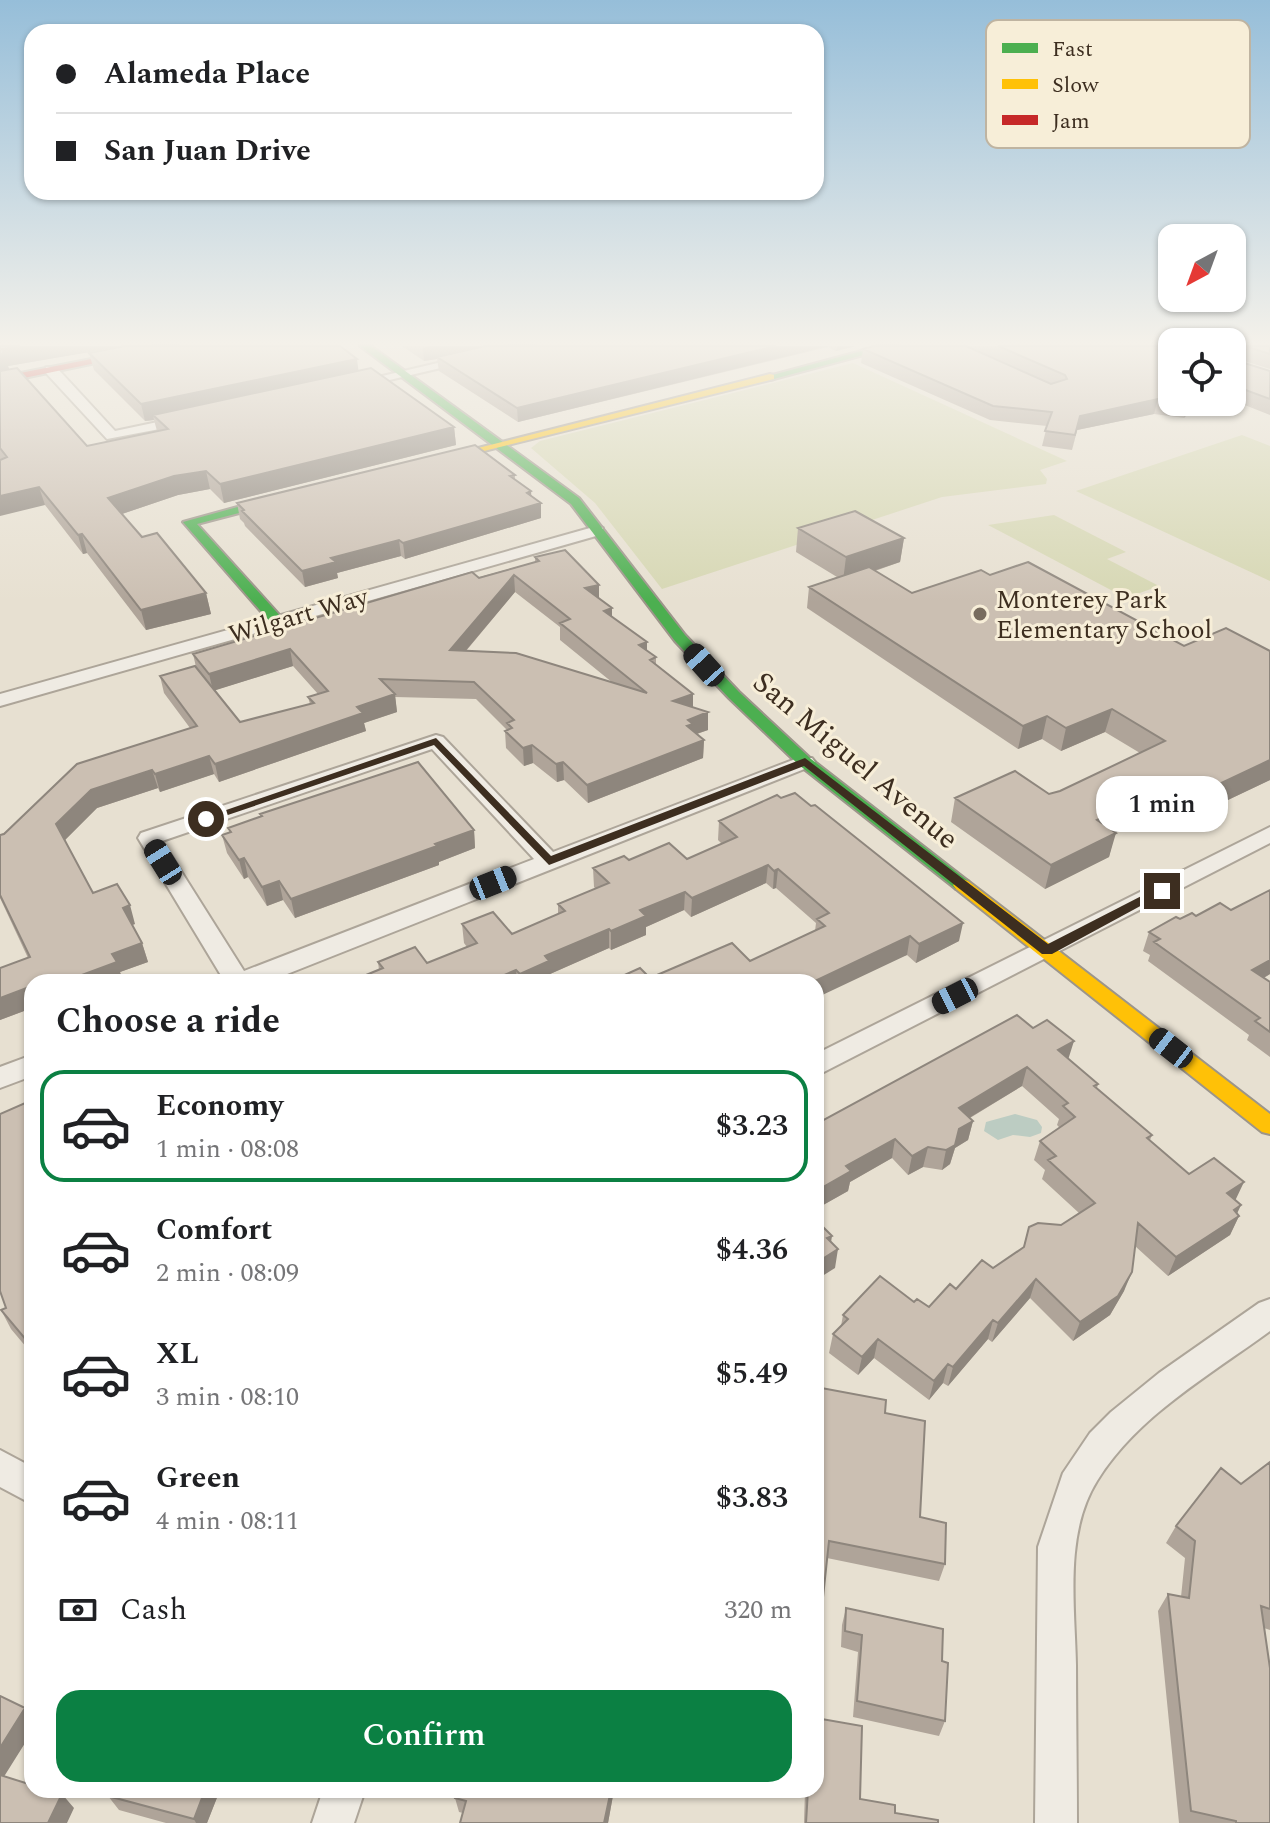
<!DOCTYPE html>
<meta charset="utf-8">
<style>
:root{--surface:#fff;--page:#f2f2f2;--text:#202124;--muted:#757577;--line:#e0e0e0;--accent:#0b8043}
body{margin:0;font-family:Spectral,serif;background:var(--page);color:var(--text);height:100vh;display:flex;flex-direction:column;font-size:30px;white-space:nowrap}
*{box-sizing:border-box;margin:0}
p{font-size:26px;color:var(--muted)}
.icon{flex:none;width:44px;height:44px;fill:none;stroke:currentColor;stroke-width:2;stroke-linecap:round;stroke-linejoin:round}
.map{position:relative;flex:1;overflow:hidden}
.side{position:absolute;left:24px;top:974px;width:800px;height:824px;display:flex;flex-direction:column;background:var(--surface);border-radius:24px;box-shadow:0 2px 6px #0004}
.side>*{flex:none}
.hud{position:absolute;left:24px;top:24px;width:800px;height:176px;border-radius:24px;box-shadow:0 2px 6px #0004;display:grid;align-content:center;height:176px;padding:0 32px;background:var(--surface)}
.needle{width:52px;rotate:221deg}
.tools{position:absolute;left:1158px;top:224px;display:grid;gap:16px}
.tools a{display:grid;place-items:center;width:88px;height:88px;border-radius:16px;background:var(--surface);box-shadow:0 2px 6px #0004;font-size:40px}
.end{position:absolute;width:36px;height:36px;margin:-18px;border:10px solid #3d2e20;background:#fff;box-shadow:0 0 0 4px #fff}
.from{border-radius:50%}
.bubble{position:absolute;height:56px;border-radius:24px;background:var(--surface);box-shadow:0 2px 6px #0004;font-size:26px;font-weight:600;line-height:56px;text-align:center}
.car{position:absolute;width:24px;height:48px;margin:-24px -12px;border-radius:10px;box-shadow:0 0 6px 2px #0007;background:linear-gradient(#222 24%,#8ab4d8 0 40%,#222 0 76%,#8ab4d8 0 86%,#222 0)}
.hud b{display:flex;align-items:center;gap:28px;height:76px;font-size:30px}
.hud b+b{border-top:2px solid var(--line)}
.hud i{width:20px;height:20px;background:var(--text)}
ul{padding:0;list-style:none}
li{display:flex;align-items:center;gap:24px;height:112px;margin:0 16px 12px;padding:0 16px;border:4px solid transparent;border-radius:24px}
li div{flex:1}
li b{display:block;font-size:30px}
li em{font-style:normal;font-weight:600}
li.active{border-color:var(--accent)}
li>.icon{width:72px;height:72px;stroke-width:1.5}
h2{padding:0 32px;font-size:36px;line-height:96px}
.pay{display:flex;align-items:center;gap:20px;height:88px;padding:0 32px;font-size:30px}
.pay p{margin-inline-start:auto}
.cta{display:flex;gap:16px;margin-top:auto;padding:16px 32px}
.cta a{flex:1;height:92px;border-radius:24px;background:var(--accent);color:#fff;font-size:32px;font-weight:600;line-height:92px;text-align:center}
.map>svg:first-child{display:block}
.green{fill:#d6d7b3}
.water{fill:#bcccc2}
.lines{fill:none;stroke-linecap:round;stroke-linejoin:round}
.street-casing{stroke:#ada599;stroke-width:4}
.fast-casing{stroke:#9c958a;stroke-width:4}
.slow-casing{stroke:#9c958a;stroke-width:4}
.jam-casing{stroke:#9c958a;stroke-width:4}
.street{fill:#efebe3;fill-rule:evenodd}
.fast{fill:#4caf50;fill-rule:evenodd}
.slow{fill:#ffc107;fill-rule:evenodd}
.jam{fill:#c62828;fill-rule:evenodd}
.wall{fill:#afa499;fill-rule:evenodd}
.shaded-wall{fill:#8e867d}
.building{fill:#cbbfb2;stroke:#8e867d;stroke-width:2;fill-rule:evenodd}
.route{fill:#3d2e20}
.poi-dot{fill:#786c5e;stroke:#f7eed8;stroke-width:3}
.labels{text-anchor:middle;stroke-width:6;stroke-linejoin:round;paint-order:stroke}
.far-poi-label{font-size:26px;fill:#3d2e20;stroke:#f7eed8;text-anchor:start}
.far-street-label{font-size:26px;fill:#3d2e20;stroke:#f7eed8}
.street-label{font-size:30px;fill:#3d2e20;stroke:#f7eed8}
.key{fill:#f7eed8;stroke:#bfb4a1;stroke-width:2}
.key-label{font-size:22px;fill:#3d2e20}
</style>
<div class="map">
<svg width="1270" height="1823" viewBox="0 0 1270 1823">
<rect width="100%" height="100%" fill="#e7e0d1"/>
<path class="green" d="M853,363L1067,461L1040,470L1047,479L1046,484L942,497L662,589L595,503L531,448L540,441Z
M1242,435L1270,446V581L1076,491Z
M1054,515L1126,552L1107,559L1159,586L1126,598L988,525Z"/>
<path class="water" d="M1015,1114L1037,1120L1042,1127L1041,1133L1030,1137L1013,1135L998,1140L984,1131L986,1122Z"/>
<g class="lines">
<defs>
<path id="street" d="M510,346H535L351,389L344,385Z
M46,367H56L115,431L186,416L193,420L186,424L107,439L46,373Z
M597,526L603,528V534L0,706V694Z
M436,735L443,737L553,852L798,758H812L815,762L812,766L267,982H225L138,838L141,833ZM432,749L534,859L244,971L162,841Z
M1270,827V843L816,1076V1054Z
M32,1055V1076L0,1088V1067Z
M1270,1299V1331C1210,1375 1137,1416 1097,1481C1064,1534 1075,1606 1076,1665C1076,1718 1077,1770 1077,1823H1035L1038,1547L1063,1473L1090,1433L1111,1412L1159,1373L1259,1303Z
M0,1450L32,1467V1504L0,1487Z
M323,1790H365L354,1823H312Z"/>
<path id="fast" d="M360,346H371L579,498L685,635L739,692L811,759L968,881L971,885L968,889H956L799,765L729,698L675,641L571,504Z
M880,346H897L770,380L765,377Z
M281,495L287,499L285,501L197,524L282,618V624H272L183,522Z"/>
<path id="slow" d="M770,374L774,375V379L484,451L478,448Z
M962,879L968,881L1270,1114V1134L1262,1132L956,889L953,885Z"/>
<path id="jam" d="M157,346H177L0,383V377Z"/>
</defs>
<use href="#street" class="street-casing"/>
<use href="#fast" class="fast-casing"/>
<use href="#slow" class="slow-casing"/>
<use href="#jam" class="jam-casing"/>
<use href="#street" class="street"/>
<use href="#fast" class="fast"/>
<use href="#slow" class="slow"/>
<use href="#jam" class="jam"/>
</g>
<path class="wall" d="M0,346H124L8,366L9,369L87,446L157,431L154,420L145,421L94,370L89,353L359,371L454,427L456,445L224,503L210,489L178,495L122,514L142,537L206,593L211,614L146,630L87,553L83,554L45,505L0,459Z
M402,346H856L836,351L828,347L518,422L439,371L437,359L424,361Z
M873,346H1172V402H1198L1184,418L1154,414L1077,430L1072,450L1042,446L1047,426L990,420L861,363L863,349Z
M1232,346H1270V369L1235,358V360L1270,371V415L1232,400Z
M515,475V480L532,496L541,503V518L405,559L401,556L337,573L338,578L305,587L245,526L244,523L240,519L237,503Z
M798,528L904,538L900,562L875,571L912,593L990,575L1184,646L1270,651V780L1171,827L1169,825L1155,832L1137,821L1115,832L1109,857L1045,889L951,822L955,798L1049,794L1060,791L1140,753L1105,732L1061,751L1042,739L1018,749L807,608L809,587L837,577L796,552Z
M535,557L612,608V616L647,651L656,657V664L693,694V707L708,712V730L697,734L704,740L703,758L588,803L564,780L557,782L533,763L524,766L506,748L505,731L507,730L476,699L395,697L397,712L364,723L366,731L219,782L214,774L160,792L158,788L97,808L65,840L93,893L135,924L132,925L142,943L148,962L120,972L123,981L32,982V1008L0,1020V968L28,958L0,898V835L190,728L164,693L160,676L196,667L193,654L535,562ZM515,592L560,627V640L613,683L466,651ZM293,666L318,694L308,697L310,704L240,722L215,690Z
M260,814L474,830L475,848L439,862V865L295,918L283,900L267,906L248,877L244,879L227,853L222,835L230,832L228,828L261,817Z
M719,821L959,941L916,963L907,955L816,982H611V981L650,978L750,961L815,931L816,923L776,888L773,889L766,883L691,917L684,910L646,927V935L611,950L609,948L550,974V980L546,982H349L379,970L378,962L427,963L467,947L464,943L462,924L512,934L558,914V904L596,889L594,887L593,868L629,860L687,859L722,844L718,840Z
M1270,890V974L1264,978L1270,982V1057L1247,1040L1249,1035L1148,961L1150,955L1143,951L1149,932L1180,919L1196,916L1231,910Z
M1017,1015L1098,1084L1097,1088L1152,1135L1150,1140L1189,1174L1235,1200L1237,1214L1239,1216L1230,1235L1168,1276L1135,1246L1124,1291L1110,1315L1073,1341L1030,1298L992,1342L988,1339L948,1386L943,1383L929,1400L874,1358L858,1375L829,1353L833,1334L841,1326L843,1315L914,1302L929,1307L956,1289L993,1268L1023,1248L1029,1227L1061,1225L1079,1213L1042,1179L1045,1170L1034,1160L1040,1141L1060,1128L1057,1125L1059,1119L1022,1086L970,1118L973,1121L968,1140L955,1148L950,1164L942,1170L923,1167L908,1175L892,1158L850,1182L848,1191L816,1209V1124Z
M32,1100V1354L11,1329L1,1310L6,1308Z
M816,1387L885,1413L920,1517L945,1564L939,1581L827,1558L821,1616L818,1632H816Z
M1270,1462V1630L1264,1628L1270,1823H1179L1158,1611L1168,1594L1181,1597L1185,1558L1166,1543L1176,1526L1241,1484Z
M846,1608L945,1721L939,1736L853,1717L858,1652L841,1647L842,1625Z
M111,1790H220L207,1823H166L119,1810L108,1796Z
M457,1790H614L608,1823L463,1813L459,1812L455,1798Z
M805,1790H816L860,1799L895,1813L938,1823H804Z"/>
<path class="shaded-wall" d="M20,346H124L8,366L9,369L0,372V354L2,349Z
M430,346H494L437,357V359L424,361L423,348Z
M776,346H828L518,422L517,408Z
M837,346H856L836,351Z
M357,359L359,375L153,415L154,420L145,421L141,404Z
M1158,399L1154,414L1077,430L1072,450L1080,416Z
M1188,402H1198L1184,418L1187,403Z
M454,427L456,445L224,503L220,484Z
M206,471L210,489L178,495L113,517L108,498L174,476Z
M39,487L45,505L0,516V496Z
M531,491L532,505L541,503V518L405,559L403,543Z
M82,534L87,553L83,554L78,535Z
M904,538L900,562L843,581L846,557Z
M399,540L401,556L337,573L338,578L305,587L302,571L331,558Z
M514,575L515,592L452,667L450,650Z
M599,585V602L585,588Z
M206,593L211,614L146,630L141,610Z
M612,608V625L604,611Z
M647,642V659L639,645Z
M290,649L293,666L213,691L209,674Z
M395,694L397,712L364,723L366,731L219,782L215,764L357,707Z
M693,694V711L673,701Z
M1112,709L1105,732L1061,751L1066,728Z
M708,712V730L693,735L687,726L688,720Z
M1047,716L1042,739L1018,749L1023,726Z
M704,740L703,758L588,803L587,785Z
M532,745L533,763L524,766L523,748Z
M209,756L214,774L160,792L155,774Z
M1270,760V780L1171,827L1179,803Z
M563,762L564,780L557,782L556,764Z
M152,770L158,788L97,808L63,842L56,824L91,790Z
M1145,797L1137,821L1091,845L1097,820Z
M1176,801L1169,825L1155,832L1162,808Z
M474,830L475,848L439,862V865L295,918L291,899Z
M1116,833L1109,857L1045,889L1051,865Z
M244,858L248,877L244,879L239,860Z
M768,865L766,883L691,917L692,898Z
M778,869L776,888L773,889L774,871Z
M279,881L283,900L267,906L262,887Z
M685,892L684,910L646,927V935L611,950V931L640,910Z
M130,905L135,924L129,926L123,908Z
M963,923L959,941L916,963L919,944Z
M609,929V948L550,974V980L546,982H520V974L545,956Z
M910,936L907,955L816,998V982H813Z
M142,943L148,962L120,972L123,981L120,982H63L112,954Z
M1270,960V974L1244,989L1252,970Z
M516,970L517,982H488Z
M32,986V1008L0,1020V998Z
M1074,1041L1068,1060L1058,1050Z
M1027,1067L1022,1086L954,1127L959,1108Z
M973,1121L968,1140L955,1148L950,1164L942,1170L946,1150L959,1129Z
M895,1139L892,1158L850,1182L848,1191L816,1209V1191L846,1166Z
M928,1147L923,1167L908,1175L912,1156Z
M1244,1182L1235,1201L1227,1193Z
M1241,1205L1235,1218L1239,1216L1230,1235L1168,1276L1176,1257Z
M832,1236L829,1255L838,1249L835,1268L816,1280V1263L827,1238Z
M1132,1272L1124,1291L1110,1315L1073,1341L1080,1322Z
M1036,1279L1030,1298L992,1342L998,1323Z
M993,1320L988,1339L948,1386L953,1367Z
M878,1339L874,1358L858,1375L862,1357Z
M948,1364L943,1383L929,1400L934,1381Z
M25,1708L32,1717V1732L0,1783V1748Z
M205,1790H220L207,1823H196L194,1819Z
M611,1790H614L608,1823H604Z
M62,1794L74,1808L67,1823H48Z"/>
<path class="building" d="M0,346H20L2,349L4,353L0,354Z
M125,346H340L357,359L141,404L89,353Z
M485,346H776L517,408L437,357Z
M873,346H966L1051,384L1067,379L1065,375L998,346H1172V401L1158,399L1080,416L1075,435L1045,431L1052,412L993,406L863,349Z
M1232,346H1234L1235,360L1270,371V399L1232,385Z
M1245,346H1270V354Z
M17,368L87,446L168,429L153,415L371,368L454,427L220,484L206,471L174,476L108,498L142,537L157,533L206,593L141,610L82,534L78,535L39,487L0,496V460L7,457L0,448V371Z
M475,445L515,475L510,476L531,491L527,493L541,503L403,543L399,540L331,558L336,562L302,571L242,511L244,510L237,503Z
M855,511L904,538L846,557L798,528Z
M565,550L599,585L585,588L612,608L604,611L647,642L639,645L656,657L650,660L693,694L673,701L708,712L688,720L693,724L687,726L704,740L587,785L563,762L556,764L532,745L523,748L505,731L512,728L507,723L514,720L474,682L380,679L395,694L357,707L363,713L215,764L209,756L155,774L152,770L91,790L56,824L93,893L117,884L130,905L123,908L142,943L112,954L117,962L63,982H32V986L0,998V968L30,957L0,895V835L4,834L77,764L197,726L160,676L195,666L240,722L314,703L308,697L328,691L290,649L209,674L193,654L472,572L479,578L539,561L535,557ZM514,575L570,619L560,623L647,693L516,653L450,650Z
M1028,562L1184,646L1226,628L1270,651V760L1179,803L1176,801L1162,808L1145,797L1097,820L1116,833L1051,865L955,798L1015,771L1049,794L1060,791L1165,741L1112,709L1066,728L1047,716L1023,726L809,587L869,567L912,593L981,570L990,575Z
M418,762L474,830L435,844L437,846L291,899L279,881L262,887L244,858L239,860L222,835L231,832L228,828L262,816L260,814Z
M795,793L811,806L815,805L963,923L919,944L910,936L813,982H612L611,981L640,968L650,978L732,943L750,961L825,926L817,919L829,913L778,869L774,871L768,865L692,898L685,892L640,910L646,916L611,931L609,929L545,956L549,961L520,974L516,970L488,982H349L383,968L378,962L415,947L427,963L477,943L462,924L493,912L512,934L565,911L558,904L609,883L593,868L624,856L629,860L669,843L687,859L737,837L719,821L777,795L781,798Z
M1270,890V960L1252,970L1270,982V1032L1255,1021L1260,1018L1154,942L1160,939L1149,932L1176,917L1180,919L1192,913L1196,916L1220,903L1231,910Z
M1017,1015L1033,1028L1047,1020L1074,1041L1058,1050L1098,1084L1094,1086L1152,1135L1147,1138L1189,1174L1214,1158L1244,1182L1227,1193L1241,1205L1234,1210L1239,1216L1176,1257L1138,1223L1132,1272L1118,1296L1080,1322L1036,1279L998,1323L993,1320L953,1367L948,1364L934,1381L878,1339L862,1357L833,1334L848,1319L843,1315L880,1276L914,1302L917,1299L929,1307L950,1284L956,1289L982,1260L993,1268L1024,1247L1029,1227L1038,1223L1061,1225L1095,1203L1048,1160L1056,1156L1040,1141L1075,1117L1063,1106L1068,1103L1027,1067L959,1108L973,1121L959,1129L955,1145L946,1150L928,1147L912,1156L895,1139L846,1166L851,1171L816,1191V1124Z
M32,1100V1347L1,1310L6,1308L0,1291V1114Z
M816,1220L832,1236L827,1238L838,1249L816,1263Z
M816,1387L886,1400L885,1413L925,1421L920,1517L946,1523L945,1564L829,1541L821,1616L816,1614Z
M1270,1462V1609L1261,1606L1270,1668V1823H1236V1821L1191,1811L1168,1594L1189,1598L1195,1541L1176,1526L1221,1468L1241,1484Z
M846,1608L943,1629L942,1661L948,1663L945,1721L857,1701L862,1635L845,1631Z
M0,1696L25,1708L0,1748Z
M816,1718L862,1726L860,1799L895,1805V1813L938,1820V1823H806L808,1790H816Z
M0,1775L32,1785V1790H50L62,1794L48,1823H0Z
M111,1790H205L194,1819L108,1796Z
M457,1790H611L604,1823H460L466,1801L455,1798Z"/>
<linearGradient id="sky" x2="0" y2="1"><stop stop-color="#96bed9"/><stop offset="0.57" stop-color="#f4f1ea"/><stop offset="1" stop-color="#f4f1ea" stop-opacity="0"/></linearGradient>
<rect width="1270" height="602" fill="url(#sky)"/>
<path class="route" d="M436,738L551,856L805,758L1048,944L1157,888L1168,891L1052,954H1042L804,766L549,865L434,745L210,821L200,819Z"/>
<circle class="poi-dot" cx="980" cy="614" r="8"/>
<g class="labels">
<g class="far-poi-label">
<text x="996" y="608">Monterey Park<tspan x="996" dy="30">Elementary School</tspan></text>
</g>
<g class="far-street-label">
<text transform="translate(298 615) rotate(-16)" y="9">Wilgart Way</text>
</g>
<g class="street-label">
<text transform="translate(856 760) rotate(40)" y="10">San Miguel Avenue</text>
</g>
</g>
<rect x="986" y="20" width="264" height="128" rx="12" class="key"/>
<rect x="1002" y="43" width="36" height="10" fill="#4caf50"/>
<rect x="1002" y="79" width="36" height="10" fill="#ffc107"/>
<rect x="1002" y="115" width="36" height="10" fill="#c62828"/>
<g class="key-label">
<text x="1052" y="56">Fast</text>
<text x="1052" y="92">Slow</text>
<text x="1052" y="128">Jam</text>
</g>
</svg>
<div class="tools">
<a><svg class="needle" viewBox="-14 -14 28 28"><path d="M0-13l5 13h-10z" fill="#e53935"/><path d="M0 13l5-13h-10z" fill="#757577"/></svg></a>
<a><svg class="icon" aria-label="locate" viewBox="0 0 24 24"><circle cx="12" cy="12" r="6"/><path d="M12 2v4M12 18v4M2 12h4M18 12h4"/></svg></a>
</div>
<i class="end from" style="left:206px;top:819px"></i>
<i class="end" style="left:1162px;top:891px"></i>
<div class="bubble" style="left:1096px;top:776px;width:132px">1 min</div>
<i class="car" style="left:704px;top:665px;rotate:318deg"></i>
<i class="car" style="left:163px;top:862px;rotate:328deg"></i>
<i class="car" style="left:493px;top:883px;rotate:68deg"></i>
<i class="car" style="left:955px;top:996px;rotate:243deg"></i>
<i class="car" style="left:1171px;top:1048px;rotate:308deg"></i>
<div class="hud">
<b><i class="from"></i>Alameda Place</b>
<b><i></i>San Juan Drive</b>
</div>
<section class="side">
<h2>Choose a ride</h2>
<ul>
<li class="active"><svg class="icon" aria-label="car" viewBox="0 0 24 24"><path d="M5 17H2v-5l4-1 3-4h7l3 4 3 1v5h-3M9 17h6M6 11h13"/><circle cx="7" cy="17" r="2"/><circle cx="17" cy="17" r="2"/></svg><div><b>Economy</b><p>1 min · 08:08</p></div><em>$3.23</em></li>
<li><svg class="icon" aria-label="car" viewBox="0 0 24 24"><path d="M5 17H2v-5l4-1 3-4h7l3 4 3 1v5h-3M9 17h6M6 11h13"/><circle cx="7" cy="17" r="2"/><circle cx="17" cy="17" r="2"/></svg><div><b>Comfort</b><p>2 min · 08:09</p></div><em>$4.36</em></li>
<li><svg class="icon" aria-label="car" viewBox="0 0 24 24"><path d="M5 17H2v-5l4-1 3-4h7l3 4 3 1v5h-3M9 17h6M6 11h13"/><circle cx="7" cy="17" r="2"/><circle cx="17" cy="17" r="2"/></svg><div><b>XL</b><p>3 min · 08:10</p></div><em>$5.49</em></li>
<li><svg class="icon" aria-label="car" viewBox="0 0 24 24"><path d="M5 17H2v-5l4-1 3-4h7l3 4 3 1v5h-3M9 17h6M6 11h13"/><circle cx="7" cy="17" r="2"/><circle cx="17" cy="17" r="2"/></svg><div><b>Green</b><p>4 min · 08:11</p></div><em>$3.83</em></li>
</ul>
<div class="pay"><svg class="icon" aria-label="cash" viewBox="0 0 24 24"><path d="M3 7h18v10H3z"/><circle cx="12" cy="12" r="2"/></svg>Cash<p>320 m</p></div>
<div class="cta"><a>Confirm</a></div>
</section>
</div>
